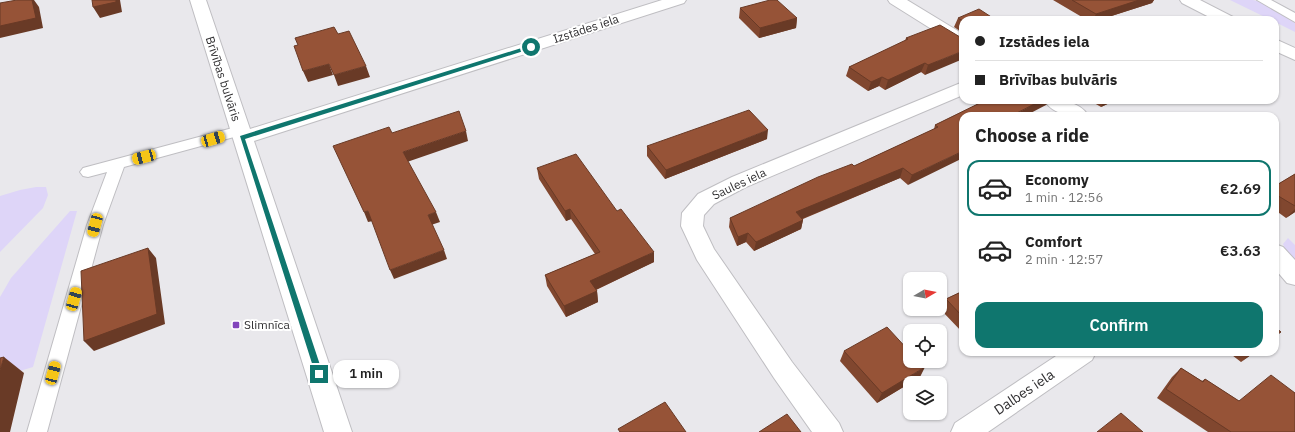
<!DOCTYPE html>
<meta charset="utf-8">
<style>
:root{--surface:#fff;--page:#f2f2f2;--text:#222;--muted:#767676;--line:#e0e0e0;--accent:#0f766e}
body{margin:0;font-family:"IBM Plex Sans",sans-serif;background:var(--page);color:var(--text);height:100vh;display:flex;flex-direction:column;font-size:15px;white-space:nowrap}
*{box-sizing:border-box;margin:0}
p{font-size:13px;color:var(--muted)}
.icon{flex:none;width:22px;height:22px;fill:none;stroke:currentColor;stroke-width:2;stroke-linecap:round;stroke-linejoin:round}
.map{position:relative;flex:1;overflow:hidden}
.details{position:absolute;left:959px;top:112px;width:320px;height:244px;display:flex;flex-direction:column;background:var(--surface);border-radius:12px;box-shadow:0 1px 3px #0004}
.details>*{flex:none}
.top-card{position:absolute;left:959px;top:16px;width:320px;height:88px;border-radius:12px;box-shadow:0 1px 3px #0004;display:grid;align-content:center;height:88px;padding:0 16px;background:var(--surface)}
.needle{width:26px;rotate:80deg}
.fabs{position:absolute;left:903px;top:272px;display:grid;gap:8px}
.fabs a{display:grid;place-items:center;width:44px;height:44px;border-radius:8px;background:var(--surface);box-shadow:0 1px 3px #0004;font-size:20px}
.end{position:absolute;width:18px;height:18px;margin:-9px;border:5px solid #0f766e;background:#fff;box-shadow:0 0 0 2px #fff}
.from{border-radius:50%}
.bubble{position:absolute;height:28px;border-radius:12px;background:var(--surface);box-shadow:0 1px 3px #0004;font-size:13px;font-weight:600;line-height:28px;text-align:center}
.car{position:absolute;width:12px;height:24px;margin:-12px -6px;border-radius:5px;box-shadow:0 0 3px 1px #0007;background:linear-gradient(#f5c518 24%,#345 0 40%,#f5c518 0 76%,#345 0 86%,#f5c518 0)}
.top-card b{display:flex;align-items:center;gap:14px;height:38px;font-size:15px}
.top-card b+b{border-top:1px solid var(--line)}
.top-card i{width:10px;height:10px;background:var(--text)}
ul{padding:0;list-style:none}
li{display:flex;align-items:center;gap:12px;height:56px;margin:0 8px 6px;padding:0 8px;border:2px solid transparent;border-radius:12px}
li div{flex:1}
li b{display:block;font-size:15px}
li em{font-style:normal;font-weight:600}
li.active{border-color:var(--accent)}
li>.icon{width:36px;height:36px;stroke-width:1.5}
h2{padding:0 16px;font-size:18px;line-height:48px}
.cta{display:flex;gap:8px;margin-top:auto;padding:8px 16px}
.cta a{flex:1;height:46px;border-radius:12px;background:var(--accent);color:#fff;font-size:16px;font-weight:600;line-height:46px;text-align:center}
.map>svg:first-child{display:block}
.green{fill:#ded5f8}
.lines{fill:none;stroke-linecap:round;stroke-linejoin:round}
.lane-casing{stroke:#bfbec2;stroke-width:2}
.street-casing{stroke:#bfbec2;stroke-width:2}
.lane{fill:#fff;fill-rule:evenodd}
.street{fill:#fff;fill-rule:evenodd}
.wall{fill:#81472f}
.shaded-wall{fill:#693a26}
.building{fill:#965337;stroke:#693a26}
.route{fill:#0f766e}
.poi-dot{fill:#8346bc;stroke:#fff;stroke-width:1.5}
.labels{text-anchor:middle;stroke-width:4;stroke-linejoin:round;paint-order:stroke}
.street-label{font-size:12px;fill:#302f31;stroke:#fff}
.poi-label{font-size:12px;fill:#302f31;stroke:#fff;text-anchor:start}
.near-street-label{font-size:14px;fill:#302f31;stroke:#fff}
</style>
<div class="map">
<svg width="1295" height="432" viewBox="0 0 1295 432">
<rect width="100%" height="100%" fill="#e9e8ec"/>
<path class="green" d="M1230,0C1238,0 1246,0 1253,0C1265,2 1285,16 1295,23V32L1275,22V20H1271Z
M36,187H46L48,195L43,208L0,252V196L20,190Z
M70,211H77L33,367L0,377V297L11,278Z
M1288,238L1295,245V264L1288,256L1283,244Z"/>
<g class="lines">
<defs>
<path id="lane" d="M1257,0H1271L1295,13V22Z
M240,126L245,128L247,131L245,134L124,167L103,225L47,432H27L87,225L107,172L88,177L83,176L80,172L83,168Z"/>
<path id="street" d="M190,0H206L250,129L662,0H686L684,3L254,141L352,432H324Z
M888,0H907L963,34V46L957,45L890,3Z
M1180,0H1200L1233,17L1235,20H1215L1182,3Z
M1275,39L1295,48V60L1275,51Z
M963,82V95L746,187L714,204L704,215L703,226L714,249L792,362L839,423L843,432H812L774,378L697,260L681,226L682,213L698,194L732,177Z
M1044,100C1060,100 1078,100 1089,116C1071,116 1054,116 1044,100Z
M1275,244L1283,247L1295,260V285L1287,283L1275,269Z
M1062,352H1096L1092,360L988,432H951L955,423Z"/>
</defs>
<use href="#lane" class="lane-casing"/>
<use href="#street" class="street-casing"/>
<use href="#lane" class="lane"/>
<use href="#street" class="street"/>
</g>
<path class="wall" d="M1053,0H1154L1152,3L1099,20H1087Z
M740,8L797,18L796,28L759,38L739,18Z
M958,18L963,20V33L954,27Z
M960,37L925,75L921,72L885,90L879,86L868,91L846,76L849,67L905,41L906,38Z
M986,100H1049L1046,105L963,116L908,185L900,178L803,219V220L801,229L754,251L746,242L737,246L729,227L730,218L854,166L934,129L935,125Z
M1089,100H1116L1101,107Z
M767,139L665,179L647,156V146Z
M537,168L654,262L596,290L597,291L598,302L566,317L547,286L545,275L595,254L571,219L566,221L539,179Z
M1295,174V212L1286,218L1275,210V186Z
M963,291V333L941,310L946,299Z
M844,351L920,377L877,403L840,361Z
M1228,352H1255L1241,362Z
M1181,368L1202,381L1205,379L1239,401L1295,432H1208L1157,398L1172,377Z"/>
<path class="shaded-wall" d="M32,0H34L39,7L43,28L0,38V26Z
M116,0H120L122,12L100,18L93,7Z
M1139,0H1154L1152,3L1099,20H1093L1096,14Z
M797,18L796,28L759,38L760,28Z
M963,51V59L925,75L928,65Z
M925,63L921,72L885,90L888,80Z
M329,64L333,75L308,82L303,71Z
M366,66L370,77L338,86L334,75Z
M882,77L879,86L868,91L871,82Z
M1042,100H1049L1046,105L1025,116H1011Z
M1105,100H1116L1101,107Z
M768,130L767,139L665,179L666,170Z
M466,131L468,141L407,162L403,152Z
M963,151V158L908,185L912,175Z
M903,168L900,178L794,222L796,212Z
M570,209L571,219L566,221L565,211Z
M1295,209V212L1286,218Z
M368,211L373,221L368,222L364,212Z
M436,212L440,222L431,225L428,215Z
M803,220L801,229L754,251L756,242Z
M748,233L746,242L737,246L738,237Z
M148,248L156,258L165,324L94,351L84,341Z
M444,250L447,259L394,279L390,270Z
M654,252V262L591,292L590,281Z
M597,291L598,302L566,317L564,306Z
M1253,352H1255L1241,362Z
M4,357L24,373L10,432H0V370Z
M925,367L920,377L877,403L882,393Z"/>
<path class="building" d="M17,0H32L36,18L0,26V3Z
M92,0H116V2L93,7Z
M770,0H777L797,18L760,28L740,8Z
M1072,0H1139L1096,14Z
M979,9L996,20H963V21L958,18Z
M940,25L960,37H963V51L928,65L925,63L888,80L882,77L871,82L849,67L908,39L906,38Z
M334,27L338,34L349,31L366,66L334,75L329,64L303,71L294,46L298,45L295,38Z
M986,100H1042L1011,116H963V151L912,175L903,168L796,212L803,220L756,242L748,233L738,237L730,218L818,177L852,164L854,166L938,127L935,125Z
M749,110L768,130L666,170L647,146Z
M459,111L466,131L403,152L436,212L428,215L444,250L390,270L368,211L364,212L333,146L389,127L392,133Z
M576,154L617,211L621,209L654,252L590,281L597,291L564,306L545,275L600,252L570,209L565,211L537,168Z
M1295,174V206L1275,194V186Z
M148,248L157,314L84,341L81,271Z
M963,291V317L946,299Z
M887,327L910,352V361H919L925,367L882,393L844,351Z
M1275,327L1281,332L1275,336Z
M4,357L0,370V358Z
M1181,368L1203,382L1205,379L1239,401L1271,375L1295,393V432H1231L1166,389Z
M665,402L686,432H620L618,429Z
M1121,413L1143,432H1097Z
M787,414L801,432H759Z"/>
<path class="route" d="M531,45L533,48L245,139L323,374L319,377L316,376L240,136Z"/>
<rect class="poi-dot" x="232" y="321" width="8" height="8" rx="2"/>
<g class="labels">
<g class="street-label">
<text transform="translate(586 29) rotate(-18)" y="4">Izstādes iela</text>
<text transform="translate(223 79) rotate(72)" y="4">Brīvības bulvāris</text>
<text transform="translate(739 184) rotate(-25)" y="4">Saules iela</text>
</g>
<g class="poi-label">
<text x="244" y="329">Slimnīca</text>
</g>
<g class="near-street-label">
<text transform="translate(1024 392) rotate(-34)" y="5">Dalbes iela</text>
</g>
</g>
</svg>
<div class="fabs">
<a><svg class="needle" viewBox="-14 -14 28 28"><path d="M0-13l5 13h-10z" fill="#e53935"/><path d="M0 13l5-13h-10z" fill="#767676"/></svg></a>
<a><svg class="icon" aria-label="locate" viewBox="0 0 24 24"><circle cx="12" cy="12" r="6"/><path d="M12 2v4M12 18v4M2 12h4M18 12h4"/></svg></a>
<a><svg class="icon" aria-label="layers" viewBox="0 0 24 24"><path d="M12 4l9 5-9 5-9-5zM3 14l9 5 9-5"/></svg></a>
</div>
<i class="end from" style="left:531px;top:47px"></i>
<i class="end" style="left:319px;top:374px"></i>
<div class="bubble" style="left:333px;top:360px;width:66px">1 min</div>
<i class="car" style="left:213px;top:139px;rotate:74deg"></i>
<i class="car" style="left:144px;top:157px;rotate:255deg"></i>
<i class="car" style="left:95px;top:225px;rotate:195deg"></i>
<i class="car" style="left:74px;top:299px;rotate:16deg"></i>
<i class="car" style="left:53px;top:373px;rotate:15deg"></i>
<div class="top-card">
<b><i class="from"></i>Izstādes iela</b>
<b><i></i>Brīvības bulvāris</b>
</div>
<section class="details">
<h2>Choose a ride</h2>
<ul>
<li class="active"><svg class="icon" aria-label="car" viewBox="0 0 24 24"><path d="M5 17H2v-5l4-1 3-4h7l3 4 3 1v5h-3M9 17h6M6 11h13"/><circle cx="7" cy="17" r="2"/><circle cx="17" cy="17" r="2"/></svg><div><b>Economy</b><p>1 min · 12:56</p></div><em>€2.69</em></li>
<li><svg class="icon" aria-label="car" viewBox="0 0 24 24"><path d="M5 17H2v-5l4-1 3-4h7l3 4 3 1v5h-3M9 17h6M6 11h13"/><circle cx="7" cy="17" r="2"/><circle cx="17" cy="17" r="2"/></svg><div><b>Comfort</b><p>2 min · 12:57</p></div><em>€3.63</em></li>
</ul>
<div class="cta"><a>Confirm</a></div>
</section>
</div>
